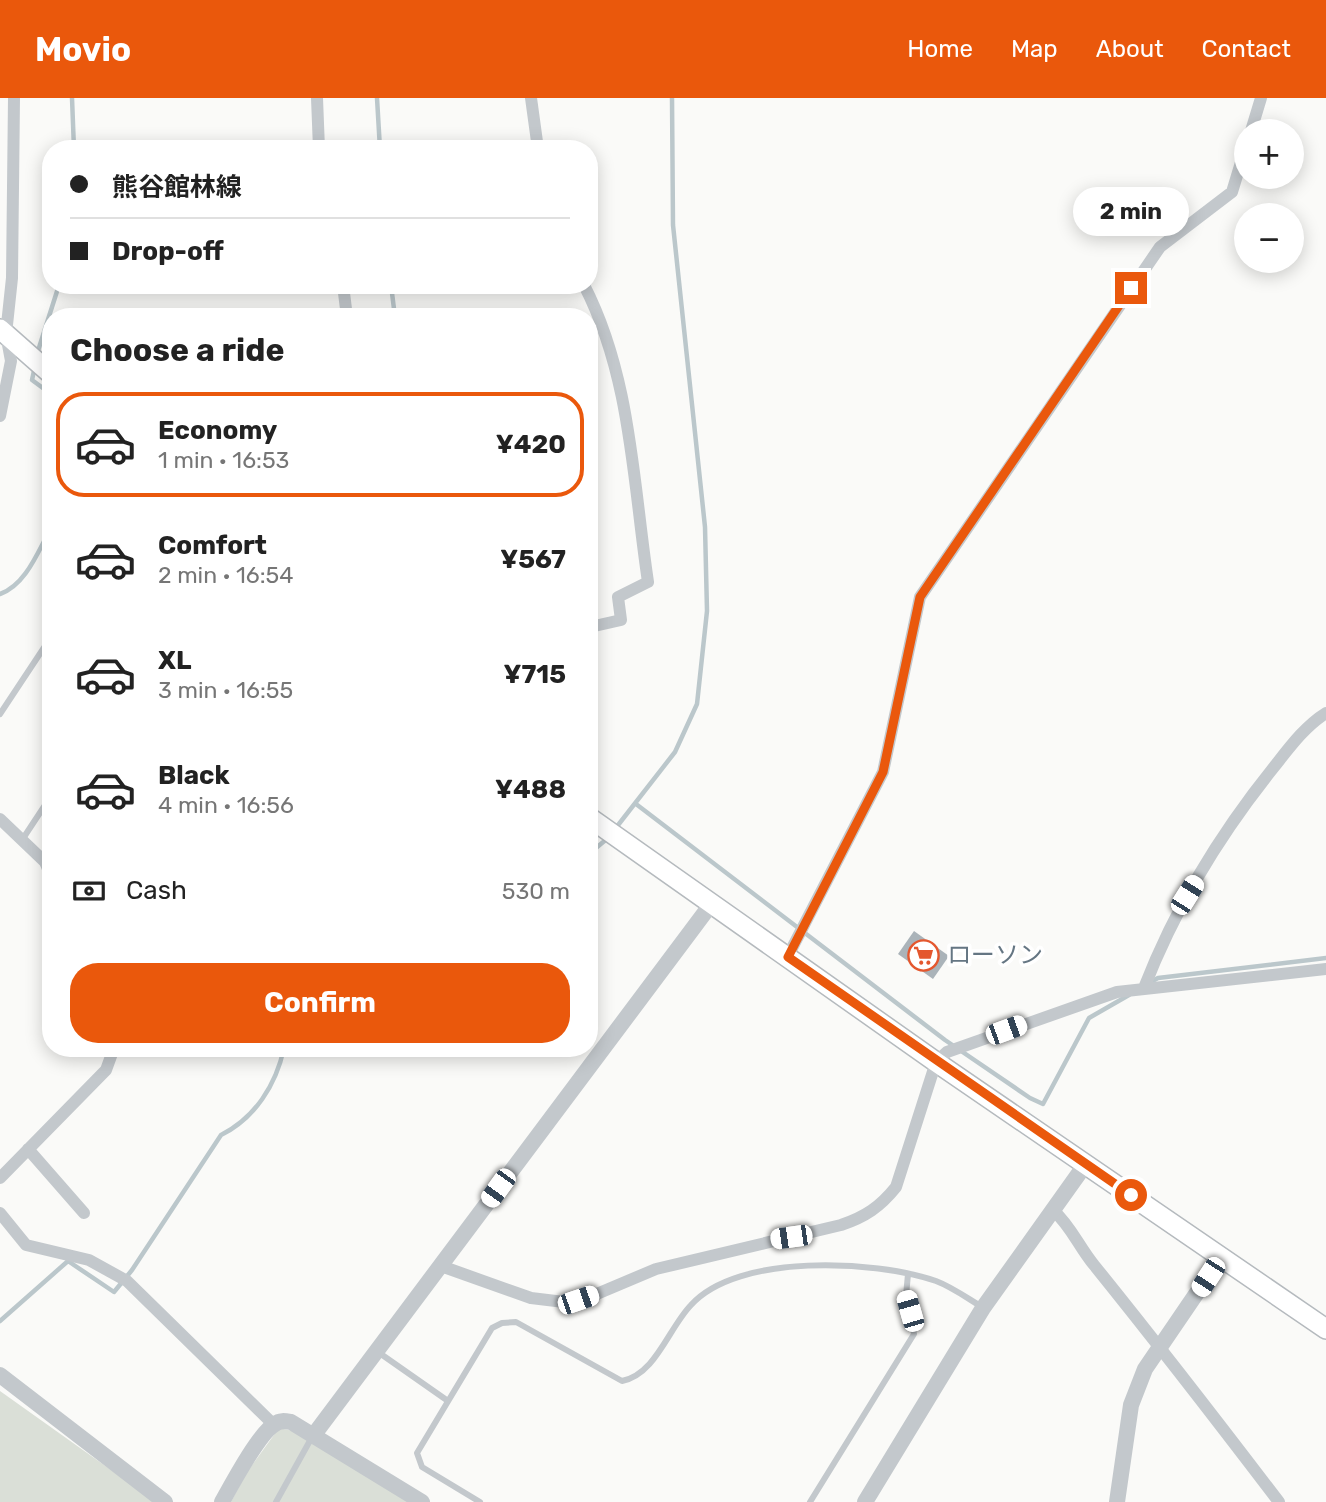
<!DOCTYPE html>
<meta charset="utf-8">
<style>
:root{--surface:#fff;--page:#f2f2f2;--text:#222;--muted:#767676;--line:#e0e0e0;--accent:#ea580c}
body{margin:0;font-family:Rubik,"Noto Sans JP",sans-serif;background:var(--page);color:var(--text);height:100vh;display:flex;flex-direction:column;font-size:26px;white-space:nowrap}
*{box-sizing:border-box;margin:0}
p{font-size:23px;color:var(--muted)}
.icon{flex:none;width:38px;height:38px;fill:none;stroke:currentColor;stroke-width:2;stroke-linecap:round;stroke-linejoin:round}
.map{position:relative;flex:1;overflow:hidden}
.drawer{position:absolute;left:42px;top:210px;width:556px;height:749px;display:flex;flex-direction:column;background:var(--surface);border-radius:28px;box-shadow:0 4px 18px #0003}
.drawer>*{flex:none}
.top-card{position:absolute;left:42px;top:42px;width:556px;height:154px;border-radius:28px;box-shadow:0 4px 18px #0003;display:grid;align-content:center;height:154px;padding:0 28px;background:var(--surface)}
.fabs{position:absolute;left:1234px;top:21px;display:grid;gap:14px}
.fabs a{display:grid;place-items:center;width:70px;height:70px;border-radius:50%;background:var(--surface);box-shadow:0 4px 18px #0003;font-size:35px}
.end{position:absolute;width:32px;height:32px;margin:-16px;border:9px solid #ea580c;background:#fff;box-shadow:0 0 0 4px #fff}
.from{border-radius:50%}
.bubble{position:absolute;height:49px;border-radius:24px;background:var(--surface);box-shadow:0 4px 18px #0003;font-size:23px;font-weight:700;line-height:49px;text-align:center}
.car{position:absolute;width:21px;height:42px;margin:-21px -10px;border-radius:9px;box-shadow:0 0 5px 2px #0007;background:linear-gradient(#fff 24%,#345 0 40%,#fff 0 76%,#345 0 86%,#fff 0)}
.top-card b{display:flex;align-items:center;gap:24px;height:66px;font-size:26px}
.top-card b+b{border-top:2px solid var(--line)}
.top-card i{width:18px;height:18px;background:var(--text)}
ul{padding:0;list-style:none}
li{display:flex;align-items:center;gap:21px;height:105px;margin:0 14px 10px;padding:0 14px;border:4px solid transparent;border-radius:28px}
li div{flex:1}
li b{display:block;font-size:26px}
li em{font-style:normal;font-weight:700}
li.active{border-color:var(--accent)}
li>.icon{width:63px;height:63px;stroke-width:1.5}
h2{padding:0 28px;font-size:32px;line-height:84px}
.pay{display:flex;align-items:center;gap:18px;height:77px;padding:0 28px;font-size:26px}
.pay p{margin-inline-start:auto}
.action{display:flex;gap:14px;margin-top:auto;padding:14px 28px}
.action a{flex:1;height:80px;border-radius:28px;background:var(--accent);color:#fff;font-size:28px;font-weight:700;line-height:80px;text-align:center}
header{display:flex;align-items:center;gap:42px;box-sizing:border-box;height:98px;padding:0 35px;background:var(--accent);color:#fff}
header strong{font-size:33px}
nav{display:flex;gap:38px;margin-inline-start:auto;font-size:24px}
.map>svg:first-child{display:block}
.green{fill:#dadfd7}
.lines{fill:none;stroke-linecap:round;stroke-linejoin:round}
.stream{stroke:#bbc7cb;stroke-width:4.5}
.building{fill:#aab3b9}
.primary-casing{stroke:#b5babe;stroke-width:22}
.service{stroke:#c3c8cc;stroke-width:6}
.minor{stroke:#c3c8cc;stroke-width:12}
.tertiary{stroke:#c3c8cc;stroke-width:16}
.primary{stroke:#fff;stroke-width:19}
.route{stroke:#ea580c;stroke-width:9}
.labels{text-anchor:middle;stroke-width:7;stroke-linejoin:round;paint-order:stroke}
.poi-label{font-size:24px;fill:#657683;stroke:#fff;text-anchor:start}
</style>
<header>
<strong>Movio</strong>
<nav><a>Home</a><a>Map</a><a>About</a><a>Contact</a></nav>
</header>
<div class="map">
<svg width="1326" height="1404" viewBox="0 0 1326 1404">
<rect width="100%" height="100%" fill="#fafaf8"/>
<path class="green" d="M0,1293L156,1404H0Z
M279,1330L293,1333L409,1404H231L247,1374Z"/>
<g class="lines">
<path class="stream" d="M72,0L74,51
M377,0L380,51
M391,187L395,219
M37,256L59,187
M35,268L32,282L51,296
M0,496C26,487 38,453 51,430
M636,706L945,942L1030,1000L1043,1006L1089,920L1129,897
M615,731L675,654L697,606L707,513L705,429L673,127L672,0
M590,755L608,740
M1149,885L1158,880L1326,860
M0,1223L68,1163L114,1194L132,1172L221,1037C255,1020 276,987 284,950"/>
</g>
<path class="building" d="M914,833L949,858L933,881L898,856Z"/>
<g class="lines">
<defs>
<path id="primary" d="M0,231L51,276
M590,720L936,964L1326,1231"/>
</defs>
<use href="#primary" class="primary-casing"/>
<path class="service" d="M0,616L51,539
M22,742L51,698
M378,1254L448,1303
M276,1404L312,1339
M480,1404L422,1369L417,1355L492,1230L502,1225L516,1224L622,1283C656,1276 668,1231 691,1207C738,1155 874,1162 936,1183C952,1189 967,1200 982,1209
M810,1404L914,1236L906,1198L908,1176"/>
<path class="minor" d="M317,0L319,51
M531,0L538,51
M1251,33L1261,0
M343,187L347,219
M584,187C631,278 633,384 648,484L618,499L621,522L590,529
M0,318L11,263L6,236L12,180L14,0
M0,721L45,764L51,778
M788,858L883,674L920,499L1160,149L1232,94L1246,48
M1144,890C1175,810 1220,736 1274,669C1289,650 1305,628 1326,615
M28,1051L84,1115
M0,1080L106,972L114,950
M1053,1112C1071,1128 1079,1149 1094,1167C1157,1245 1218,1324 1279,1404
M0,1115L26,1147L89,1162L127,1183L273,1326
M441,1168L531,1200L564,1204L592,1198L656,1171L841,1127C865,1119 880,1109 896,1089L936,964L947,954L1117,894L1326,871"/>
<path class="tertiary" d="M0,1277L165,1404
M313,1338L712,805
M222,1404C232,1386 259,1335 275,1326C280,1322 285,1323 291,1324L422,1404
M865,1404L983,1210L1085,1067
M1117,1404L1131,1307L1145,1271L1222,1158"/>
<use href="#primary" class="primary"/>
</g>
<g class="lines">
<path class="route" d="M1131,190L920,499L883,674L788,859L1131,1097"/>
</g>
<defs>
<symbol id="supermarket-ring" viewBox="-11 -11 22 22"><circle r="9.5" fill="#fff" stroke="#e4572e" stroke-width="1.5"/><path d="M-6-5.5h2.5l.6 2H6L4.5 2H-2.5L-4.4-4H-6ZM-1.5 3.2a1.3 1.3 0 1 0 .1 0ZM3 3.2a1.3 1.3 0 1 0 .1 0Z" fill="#e4572e"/></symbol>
</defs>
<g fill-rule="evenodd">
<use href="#supermarket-ring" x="906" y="840" width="35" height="35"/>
</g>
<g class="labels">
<g class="poi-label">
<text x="947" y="865">ローソン</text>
</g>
</g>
</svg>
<div class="fabs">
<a>+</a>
<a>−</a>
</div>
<i class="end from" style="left:1131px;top:1097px"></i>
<i class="end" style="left:1131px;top:190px"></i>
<div class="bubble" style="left:1073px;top:89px;width:116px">2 min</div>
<i class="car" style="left:1187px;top:797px;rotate:32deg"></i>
<i class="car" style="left:1006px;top:932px;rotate:70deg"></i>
<i class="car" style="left:498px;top:1090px;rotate:216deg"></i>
<i class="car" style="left:791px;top:1139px;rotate:262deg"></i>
<i class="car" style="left:1208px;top:1179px;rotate:213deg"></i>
<i class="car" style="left:578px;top:1202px;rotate:71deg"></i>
<i class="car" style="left:910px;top:1213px;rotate:344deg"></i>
<div class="top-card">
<b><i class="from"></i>熊谷館林線</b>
<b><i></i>Drop-off</b>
</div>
<section class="drawer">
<h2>Choose a ride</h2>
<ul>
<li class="active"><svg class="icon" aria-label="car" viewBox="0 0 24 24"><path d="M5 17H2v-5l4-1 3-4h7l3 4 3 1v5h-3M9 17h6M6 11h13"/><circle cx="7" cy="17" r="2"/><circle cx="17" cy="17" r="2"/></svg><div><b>Economy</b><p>1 min · 16:53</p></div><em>¥420</em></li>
<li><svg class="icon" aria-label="car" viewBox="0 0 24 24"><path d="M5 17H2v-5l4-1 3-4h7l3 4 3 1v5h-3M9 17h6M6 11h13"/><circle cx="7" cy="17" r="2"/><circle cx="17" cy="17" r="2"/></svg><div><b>Comfort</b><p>2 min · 16:54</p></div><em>¥567</em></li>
<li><svg class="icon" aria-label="car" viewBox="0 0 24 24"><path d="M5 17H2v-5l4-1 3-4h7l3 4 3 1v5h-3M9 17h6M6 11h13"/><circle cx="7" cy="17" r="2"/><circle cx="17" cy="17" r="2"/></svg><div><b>XL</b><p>3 min · 16:55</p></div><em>¥715</em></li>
<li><svg class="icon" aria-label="car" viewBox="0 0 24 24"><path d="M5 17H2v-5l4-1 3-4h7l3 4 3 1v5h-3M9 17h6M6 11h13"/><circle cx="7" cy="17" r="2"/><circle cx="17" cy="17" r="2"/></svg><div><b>Black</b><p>4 min · 16:56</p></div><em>¥488</em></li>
</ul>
<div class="pay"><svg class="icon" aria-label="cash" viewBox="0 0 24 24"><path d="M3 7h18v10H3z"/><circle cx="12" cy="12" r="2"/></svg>Cash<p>530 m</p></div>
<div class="action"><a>Confirm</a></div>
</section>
</div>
